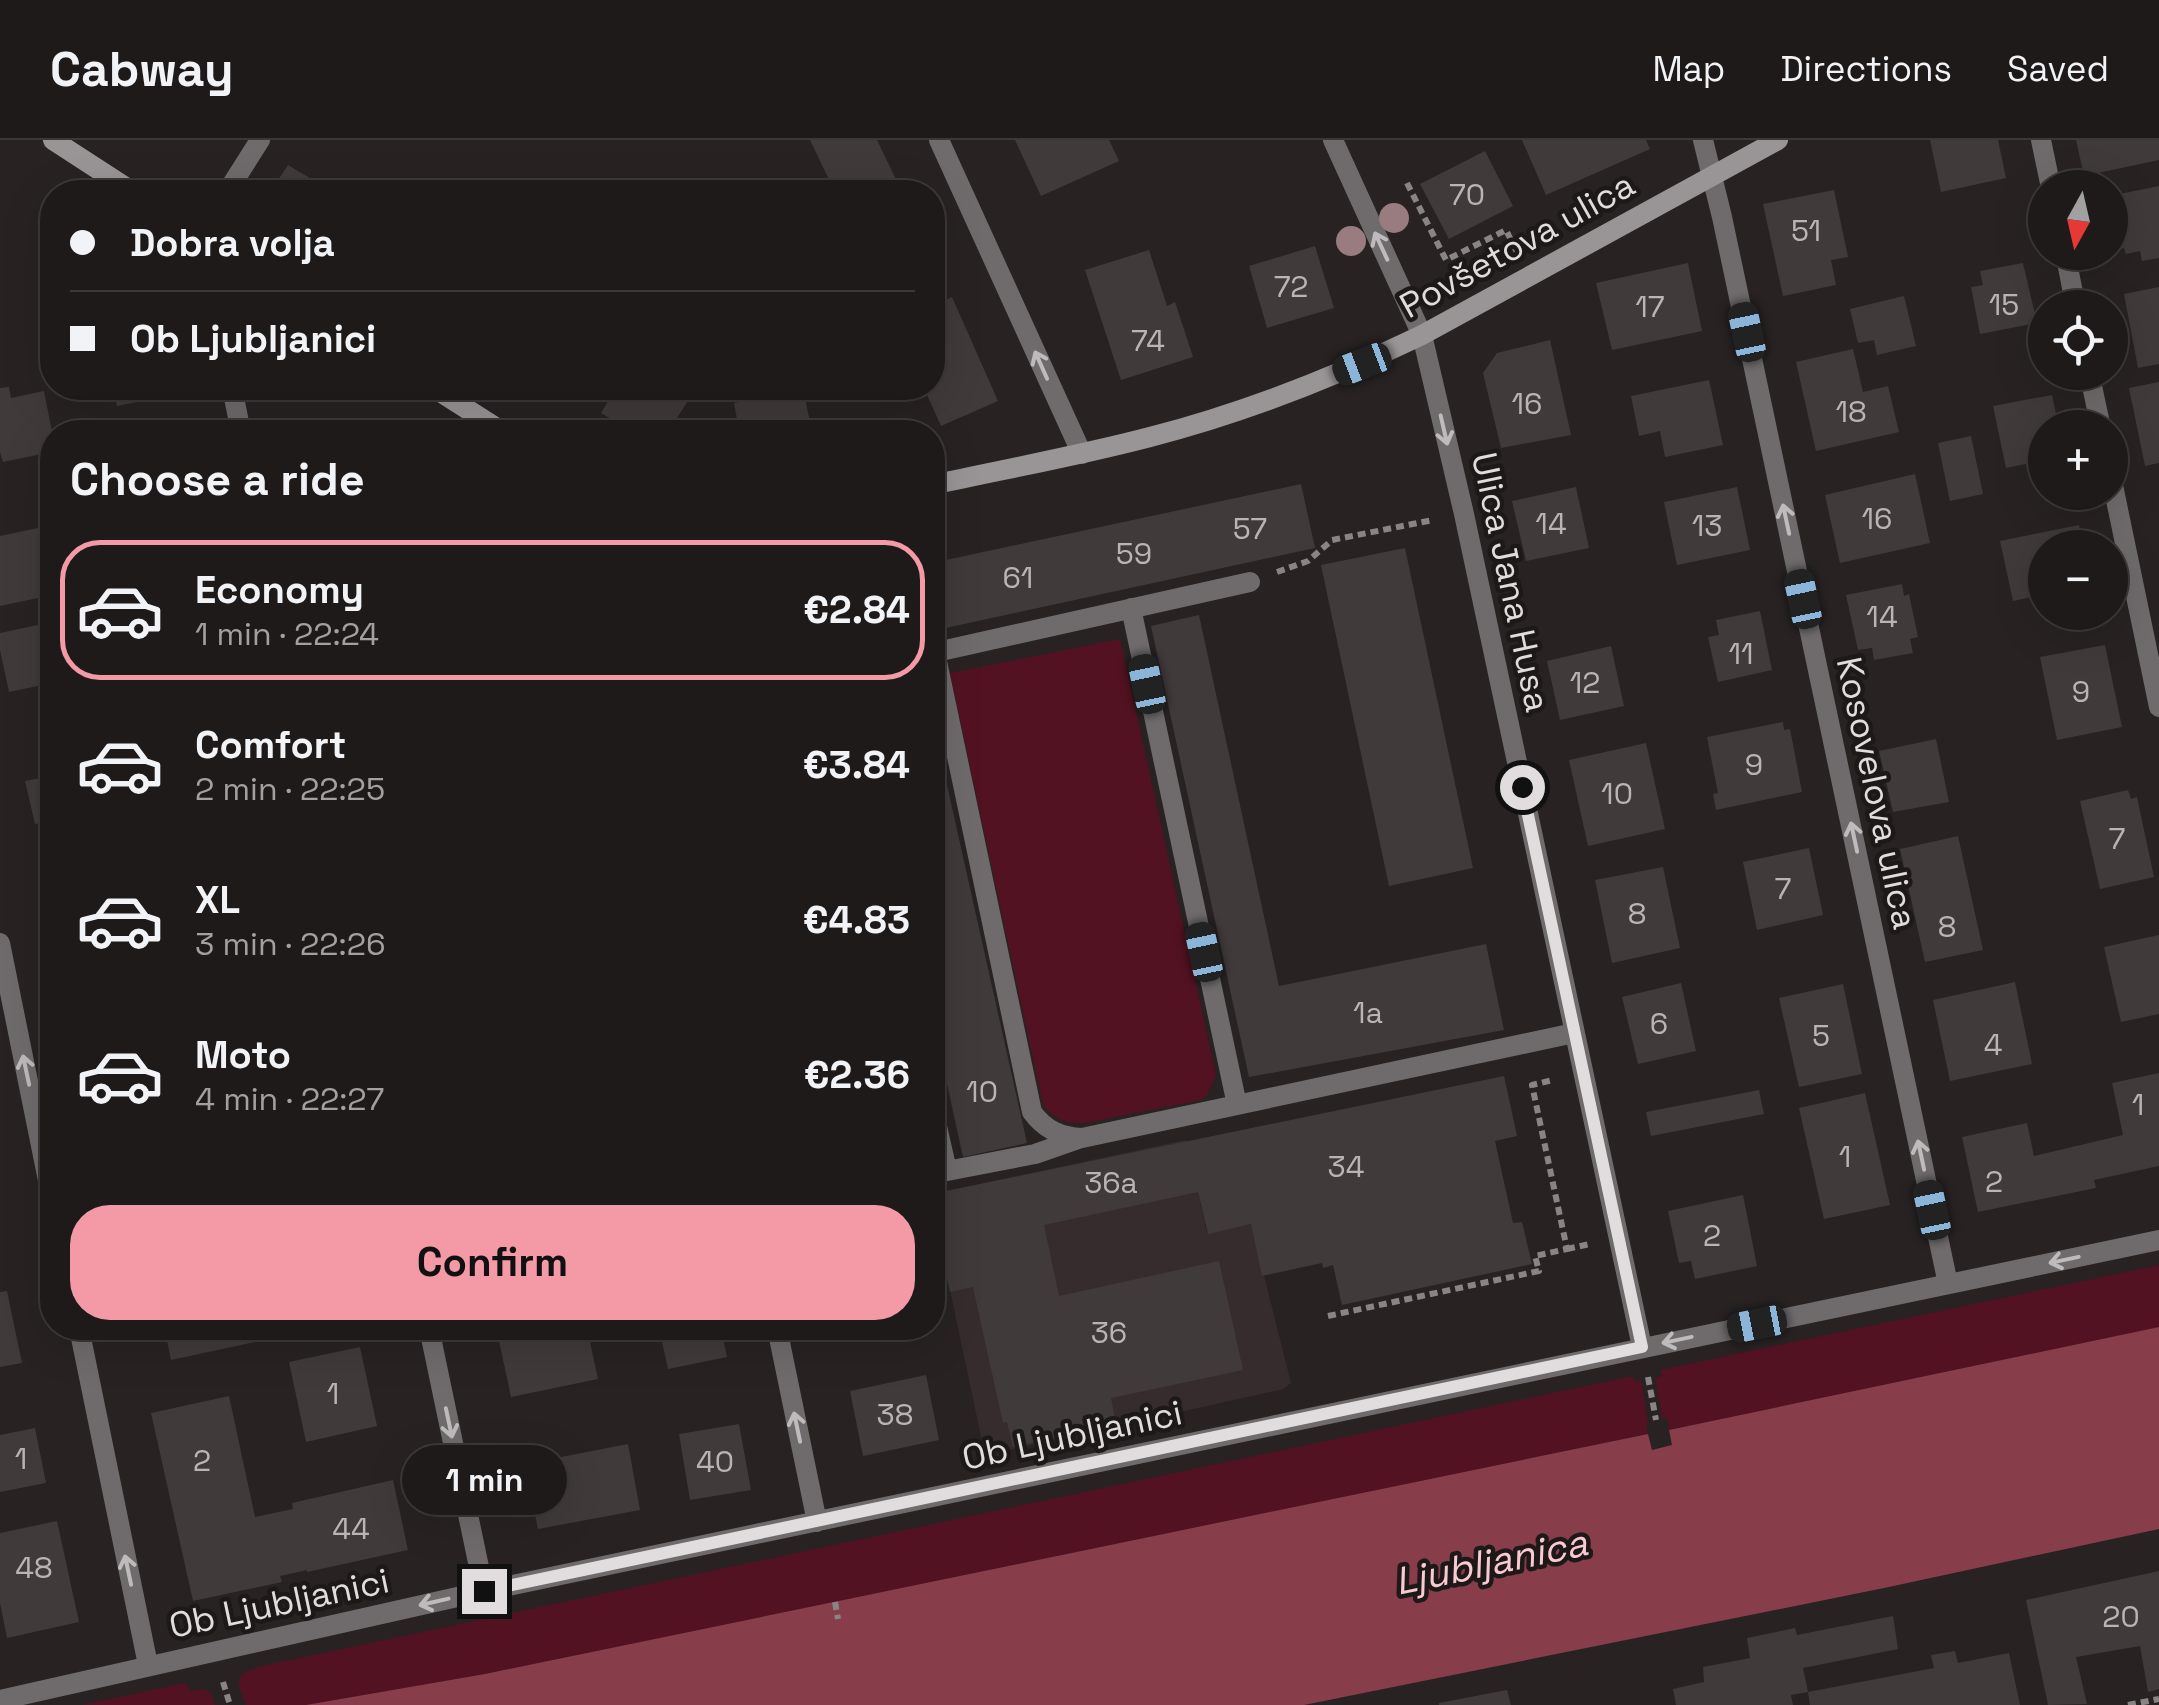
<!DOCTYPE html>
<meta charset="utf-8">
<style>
:root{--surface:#1e1a1a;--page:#262323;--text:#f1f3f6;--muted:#a1a1a2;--line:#3c3839;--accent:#f49aa6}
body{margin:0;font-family:"Space Grotesk",sans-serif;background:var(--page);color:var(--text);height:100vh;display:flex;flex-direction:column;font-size:38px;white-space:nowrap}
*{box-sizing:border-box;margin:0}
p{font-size:32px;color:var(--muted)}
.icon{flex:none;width:55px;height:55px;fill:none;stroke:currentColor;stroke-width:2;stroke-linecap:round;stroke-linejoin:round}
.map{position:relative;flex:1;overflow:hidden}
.details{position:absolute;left:40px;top:280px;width:905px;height:920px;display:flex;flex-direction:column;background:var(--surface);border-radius:40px;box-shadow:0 10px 40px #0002,0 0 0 2px var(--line)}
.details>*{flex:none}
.hud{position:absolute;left:40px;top:40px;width:905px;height:220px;border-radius:40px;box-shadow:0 10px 40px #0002,0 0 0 2px var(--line);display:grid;align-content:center;height:220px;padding:0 30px;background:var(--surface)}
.needle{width:65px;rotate:188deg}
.controls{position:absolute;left:2028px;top:30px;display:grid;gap:20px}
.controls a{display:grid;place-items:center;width:100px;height:100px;border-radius:50%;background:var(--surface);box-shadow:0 10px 40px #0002,0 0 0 2px var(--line);font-size:50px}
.end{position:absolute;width:45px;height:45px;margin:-22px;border:12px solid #e1ddde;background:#111;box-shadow:0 0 0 5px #111}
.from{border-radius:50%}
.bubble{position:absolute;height:70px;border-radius:35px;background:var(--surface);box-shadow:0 10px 40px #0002,0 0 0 2px var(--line);font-size:32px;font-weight:700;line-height:70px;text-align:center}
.car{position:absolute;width:30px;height:60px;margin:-30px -15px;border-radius:12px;box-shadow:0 0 8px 2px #0007;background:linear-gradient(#222 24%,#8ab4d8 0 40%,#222 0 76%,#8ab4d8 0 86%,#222 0)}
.hud b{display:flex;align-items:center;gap:35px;height:95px;font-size:38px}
.hud b+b{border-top:2px solid var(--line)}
.hud i{width:25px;height:25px;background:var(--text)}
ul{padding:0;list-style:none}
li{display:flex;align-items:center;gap:30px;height:140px;margin:0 20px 15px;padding:0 10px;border:5px solid transparent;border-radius:40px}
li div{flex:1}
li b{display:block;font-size:38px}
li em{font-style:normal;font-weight:700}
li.selected{border-color:var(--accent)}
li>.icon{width:90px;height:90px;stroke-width:1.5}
h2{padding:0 30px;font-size:45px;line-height:120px}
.primary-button{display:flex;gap:20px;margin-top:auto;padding:20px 30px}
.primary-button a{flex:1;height:115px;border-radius:40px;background:var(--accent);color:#111;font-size:40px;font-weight:700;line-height:115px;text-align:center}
header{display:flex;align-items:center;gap:60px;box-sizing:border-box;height:140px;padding:0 50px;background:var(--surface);border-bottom:2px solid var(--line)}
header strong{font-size:48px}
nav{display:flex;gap:55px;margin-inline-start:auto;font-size:35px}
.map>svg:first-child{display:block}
.built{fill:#372c2d}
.green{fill:#531222}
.water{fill:#883d4a}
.building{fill:#413a3b}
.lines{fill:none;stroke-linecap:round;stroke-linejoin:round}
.path{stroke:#898485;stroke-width:6;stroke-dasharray:8 5;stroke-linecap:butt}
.lane{stroke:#6f6b6c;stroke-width:20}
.street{stroke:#6f6b6c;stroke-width:20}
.secondary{stroke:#999495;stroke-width:20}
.tree{fill:#987c7f}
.oneway{stroke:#bfbbbc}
.route{stroke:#e1ddde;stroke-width:12}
.labels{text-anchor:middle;stroke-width:9;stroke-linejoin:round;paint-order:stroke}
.number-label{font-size:30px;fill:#b9b4b5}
.street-label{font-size:35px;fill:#e1ddde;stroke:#1e1919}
.water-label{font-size:38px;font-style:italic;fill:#f9cbd0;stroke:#1e1919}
</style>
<header>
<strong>Cabway</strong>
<nav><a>Map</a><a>Directions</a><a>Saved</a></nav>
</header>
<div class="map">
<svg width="2159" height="1565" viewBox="0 0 2159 1565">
<rect width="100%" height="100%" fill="#282223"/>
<path class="built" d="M1186,1000L1207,1093L1251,1084L1291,1243L1283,1249L985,1315L933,1070L932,1054Z"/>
<path class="green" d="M1120,499L1216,935L1207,955L1201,960L1084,983C1066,983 1055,980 1043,965L950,533Z
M2159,1125V1187L1669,1290L1667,1278L1662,1279L1655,1238L1662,1236L1660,1230Z
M1633,1236L1634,1241L1641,1240L1648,1282L1646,1283L1648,1294L485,1534L306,1565H246C234,1535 235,1534 266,1525Z
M185,1543L191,1551L204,1549L211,1553L215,1565H81Z"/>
<path class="water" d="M2159,1187V1389L1884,1448L1304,1565H306L485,1534L1648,1294L1652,1310L1672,1305L1669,1290Z"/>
<path class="building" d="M810,0H877L902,52H835Z
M1015,0H1109L1119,21L1041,56Z
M1522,0H1646L1650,9L1546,55Z
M1930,0H1998L2006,38L1941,52Z
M2076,0H2159V20L2084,36Z
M1485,11L1513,66L1449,99L1420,44Z
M288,25L333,52H270Z
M2159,46V118L2142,121L2140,111L2126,114L2124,108L2110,112V56Z
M1834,50L1848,117L1831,120L1836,145L1783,156L1763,64Z
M1315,106L1334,168L1267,188L1249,126Z
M1149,110L1167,166L1175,162L1193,217L1121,240L1085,130Z
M1688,123L1702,191L1612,210L1596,143Z
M2023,123L2037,183L1980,194L1971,147L1983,145L1980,131Z
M2159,147V224L2138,228L2124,154Z
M1904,156L1916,206L1877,215L1874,200L1858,203L1850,169Z
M952,157L998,261L941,286L924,248H932V166Z
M1550,200L1571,295L1501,308L1483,233L1497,213Z
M1853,209L1863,252L1888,246L1899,292L1816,311L1796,222Z
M1709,240L1723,305L1665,317L1660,291L1639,296L1631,256Z
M2159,242V323L2145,326L2129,248Z
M9,247L11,258L44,251L52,292V312L3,322L0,312V248Z
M113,248H175L176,254L117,266Z
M616,248H683L693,253L668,292H633L601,273Z
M764,248H803L812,292H728L725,281L737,279L734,263L748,260L747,253Z
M2052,255L2059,288H2045V320L2006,328L1993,266Z
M1971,296L1983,354L1950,361L1938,303Z
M1915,334L1930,403L1840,423L1825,355Z
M1301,344L1315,408L932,491V423Z
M1576,347L1589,408L1526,421L1512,361Z
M1737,347L1750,410L1677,425L1664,362Z
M52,385V455L0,466V396Z
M2079,385L2084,408H2045V454L2013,461L2000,401Z
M1405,408L1473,728L1389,746L1321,425Z
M1902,444L1904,456L1909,454L1918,497L1910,499L1913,513L1874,520L1872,508L1858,510L1846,455Z
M1760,471L1772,530L1718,542L1708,497L1719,495L1716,480Z
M1199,475L1279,846L1486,804L1504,890L1249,937L1151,486Z
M52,482V543L9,552L0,510V493Z
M2105,505L2122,587L2057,600L2040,517Z
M1611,506L1624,566L1560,580L1547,521Z
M932,578L1027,1003L963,1017L932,875Z
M1783,582L1784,590L1790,589L1802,652L1716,670L1713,654L1718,653L1707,597Z
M1936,599L1949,662L1893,672L1879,611Z
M1646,603L1665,689L1588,706L1569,620Z
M52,614V680L35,684L25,641L51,636L46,615Z
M2128,650L2131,659L2137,657L2154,737L2100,749L2080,661Z
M1958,696L1983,810L1925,822L1900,709Z
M1809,708L1823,775L1757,790L1743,722Z
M1663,727L1680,808L1612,823L1595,740Z
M2159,795V874L2121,882L2104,807Z
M2015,842L2032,924L1950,941L1933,860Z
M1681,843L1696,911L1638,924L1622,857Z
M1843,844L1862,934L1799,947L1779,858Z
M2159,933V1026L2094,1040L2096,1048L1978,1072L1962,997L2027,983L2034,1016L2123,995L2112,943Z
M1504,936L1517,996L1495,1001L1513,1083L1522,1082L1532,1124L1342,1165L1333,1125L1323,1128L1322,1123L1262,1136L1251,1084L1208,1094L1198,1052L1044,1085L1059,1156L1219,1121L1243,1230L1111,1258L1116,1285L1013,1307L1007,1282L1003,1283L973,1147L950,1152L932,1070V1054Z
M1759,950L1764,974L1651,996L1646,972Z
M1865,953L1890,1065L1824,1079L1799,968Z
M1743,1055L1757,1126L1695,1139L1691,1121L1679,1123L1668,1071Z
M7,1151L22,1223L0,1227V1152Z
M141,1188H252L255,1202L171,1220L166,1195L144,1200Z
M537,1188H587L598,1239L511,1257L498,1196Z
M659,1188H721L727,1217L668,1229Z
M360,1207L377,1286L306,1302L289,1222Z
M926,1235L939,1300L863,1316L850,1251Z
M229,1256L255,1377L293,1369L292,1363L393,1340L408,1410L307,1432V1430L280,1436L282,1442L193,1461L151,1273Z
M739,1284L751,1350L690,1360L679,1294Z
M35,1288L46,1343L0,1352V1295Z
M628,1304L640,1370L538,1389L525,1324Z
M57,1381L79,1482L7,1498L0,1463V1393Z
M2159,1431V1549L2148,1552L2140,1506L2076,1517L2087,1564L2048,1565L2026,1460Z
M1893,1476L1898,1509L1803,1528L1808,1552L1791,1555L1793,1565H1676L1673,1549L1704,1542L1703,1527L1750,1518L1747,1498L1795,1488L1797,1495Z
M1955,1511L1958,1523L2009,1513L2020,1565H1810L1808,1552L1934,1528L1931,1515Z
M1507,1550L1511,1565H1439V1563Z"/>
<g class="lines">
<path class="path" d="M1407,43L1446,120L1506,90L1517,112
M1277,432L1308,421L1332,400L1433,380
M1567,1109L1590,1104
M1328,1176L1539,1131L1535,1116L1567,1109L1532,945L1553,940
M1648,1237L1656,1280
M835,1462L838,1479
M223,1542L230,1565
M2128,1565L2159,1559"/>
<path class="lane" d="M1131,468L1237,965
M935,512L1032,972C1045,990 1061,997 1082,998L1574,893
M932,513L1250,442
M932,964L947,1031L1035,1014L1078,999"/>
<path class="street" d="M939,0L1082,314
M1333,0L1422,195L1464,374L1642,1207
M1703,0L1722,77L1948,1144
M2041,0L2051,48
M227,52L260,0
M2065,112L2076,168
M2089,232L2101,288
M232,248L241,292
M2110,331L2159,567
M0,803L52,1060
M79,1188L148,1525
M429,1188L484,1451
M777,1188L817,1382
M0,1560L484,1451L2159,1100"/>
<path class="secondary" d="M53,0L133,52
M434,248L503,292
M932,345C1005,329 1078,316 1150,297C1243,273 1335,237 1422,195L1778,0"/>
</g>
<g class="tree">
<circle cx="1394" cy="78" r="15"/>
<circle cx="1351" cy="101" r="15"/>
</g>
<defs><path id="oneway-shaft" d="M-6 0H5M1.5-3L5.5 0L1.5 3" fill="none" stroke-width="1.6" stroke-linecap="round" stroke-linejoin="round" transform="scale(2.5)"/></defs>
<g class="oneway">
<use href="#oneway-shaft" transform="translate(1381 106) rotate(-115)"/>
<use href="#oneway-shaft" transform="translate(1041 225) rotate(-114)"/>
<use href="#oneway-shaft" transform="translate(1444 290) rotate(77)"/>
<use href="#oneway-shaft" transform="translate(1786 379) rotate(-102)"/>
<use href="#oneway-shaft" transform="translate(1854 697) rotate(-102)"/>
<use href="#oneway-shaft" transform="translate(26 930) rotate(-102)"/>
<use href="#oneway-shaft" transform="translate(1921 1015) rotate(-102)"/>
<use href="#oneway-shaft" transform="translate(2064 1120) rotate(168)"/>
<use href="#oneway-shaft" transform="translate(1677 1200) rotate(168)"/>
<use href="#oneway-shaft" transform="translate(449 1283) rotate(78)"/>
<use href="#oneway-shaft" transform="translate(797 1287) rotate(-102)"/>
<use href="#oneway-shaft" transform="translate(128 1430) rotate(-102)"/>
<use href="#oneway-shaft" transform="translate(434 1462) rotate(167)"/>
</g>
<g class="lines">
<path class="route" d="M484,1451L1642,1207L1522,647"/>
</g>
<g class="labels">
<g class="number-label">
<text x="1467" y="65">70</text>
<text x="1806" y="101">51</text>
<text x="1291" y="157">72</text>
<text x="2004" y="175">15</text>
<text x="1650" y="177">17</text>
<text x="1148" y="211">74</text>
<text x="1527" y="274">16</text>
<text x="1851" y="282">18</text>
<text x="1877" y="389">16</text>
<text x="1551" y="394">14</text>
<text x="1707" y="396">13</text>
<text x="1250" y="399">57</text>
<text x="1134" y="424">59</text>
<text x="1018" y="448">61</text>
<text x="1882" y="487">14</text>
<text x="1741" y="524">11</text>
<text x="1585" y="553">12</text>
<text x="2081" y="562">9</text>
<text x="1754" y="635">9</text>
<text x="1617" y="664">10</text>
<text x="2117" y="709">7</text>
<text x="1783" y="759">7</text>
<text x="1637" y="784">8</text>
<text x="1947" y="797">8</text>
<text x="1368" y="883">1a</text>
<text x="1659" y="894">6</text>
<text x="1821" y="906">5</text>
<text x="1993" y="915">4</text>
<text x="982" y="962">10</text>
<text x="2138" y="975">1</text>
<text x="1845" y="1027">1</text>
<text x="1346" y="1037">34</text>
<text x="1994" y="1052">2</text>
<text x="1111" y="1053">36a</text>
<text x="1712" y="1106">2</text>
<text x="1109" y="1203">36</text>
<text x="333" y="1264">1</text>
<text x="895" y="1285">38</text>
<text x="21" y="1329">1</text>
<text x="202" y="1331">2</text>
<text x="715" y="1332">40</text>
<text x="351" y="1399">44</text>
<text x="34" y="1438">48</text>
<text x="2121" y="1487">20</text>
</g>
<g class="street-label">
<text transform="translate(1517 105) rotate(-29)" y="12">Povšetova ulica</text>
<text transform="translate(1511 442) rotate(78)" y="12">Ulica Jana Husa</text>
<text transform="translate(1877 653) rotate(78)" y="12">Kosovelova ulica</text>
<text transform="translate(1072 1295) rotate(-12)" y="12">Ob Ljubljanici</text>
<text transform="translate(279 1463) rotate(-12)" y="12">Ob Ljubljanici</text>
</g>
<g class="water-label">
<text transform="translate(1491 1422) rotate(-12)" y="13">Ljubljanica</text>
</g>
</g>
</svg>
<div class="controls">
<a><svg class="needle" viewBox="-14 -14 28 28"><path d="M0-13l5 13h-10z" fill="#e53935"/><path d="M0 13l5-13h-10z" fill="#a1a1a2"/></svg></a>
<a><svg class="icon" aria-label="locate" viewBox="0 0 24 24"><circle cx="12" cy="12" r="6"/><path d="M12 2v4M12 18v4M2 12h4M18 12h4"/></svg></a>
<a>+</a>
<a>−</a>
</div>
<i class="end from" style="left:1522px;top:647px"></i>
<i class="end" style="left:484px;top:1451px"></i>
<div class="bubble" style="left:402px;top:1305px;width:165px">1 min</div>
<i class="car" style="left:1747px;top:192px;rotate:348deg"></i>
<i class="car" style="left:1362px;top:224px;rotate:249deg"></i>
<i class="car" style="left:1803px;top:459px;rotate:348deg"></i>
<i class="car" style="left:1147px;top:544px;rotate:348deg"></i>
<i class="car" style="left:1204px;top:812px;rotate:348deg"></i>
<i class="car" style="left:1932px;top:1070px;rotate:348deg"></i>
<i class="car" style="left:1757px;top:1184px;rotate:259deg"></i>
<div class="hud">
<b><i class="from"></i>Dobra volja</b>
<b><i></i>Ob Ljubljanici</b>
</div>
<section class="details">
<h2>Choose a ride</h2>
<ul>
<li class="selected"><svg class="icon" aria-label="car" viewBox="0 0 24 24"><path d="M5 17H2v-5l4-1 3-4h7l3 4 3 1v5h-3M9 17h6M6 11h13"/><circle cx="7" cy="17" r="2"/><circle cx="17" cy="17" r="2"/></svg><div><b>Economy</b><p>1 min · 22:24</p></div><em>€2.84</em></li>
<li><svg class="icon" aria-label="car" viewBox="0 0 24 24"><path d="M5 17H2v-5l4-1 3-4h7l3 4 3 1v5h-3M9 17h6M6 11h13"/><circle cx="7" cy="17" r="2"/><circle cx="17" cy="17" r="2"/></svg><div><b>Comfort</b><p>2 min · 22:25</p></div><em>€3.84</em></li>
<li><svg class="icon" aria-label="car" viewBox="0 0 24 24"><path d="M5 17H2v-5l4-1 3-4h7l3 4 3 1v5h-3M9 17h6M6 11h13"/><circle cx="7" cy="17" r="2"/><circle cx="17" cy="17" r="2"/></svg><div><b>XL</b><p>3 min · 22:26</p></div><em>€4.83</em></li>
<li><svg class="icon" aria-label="car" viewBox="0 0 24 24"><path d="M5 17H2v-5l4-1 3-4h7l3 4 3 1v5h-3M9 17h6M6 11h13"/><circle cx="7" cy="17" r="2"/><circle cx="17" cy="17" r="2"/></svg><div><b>Moto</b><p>4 min · 22:27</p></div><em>€2.36</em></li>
</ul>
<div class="primary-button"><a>Confirm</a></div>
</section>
</div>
